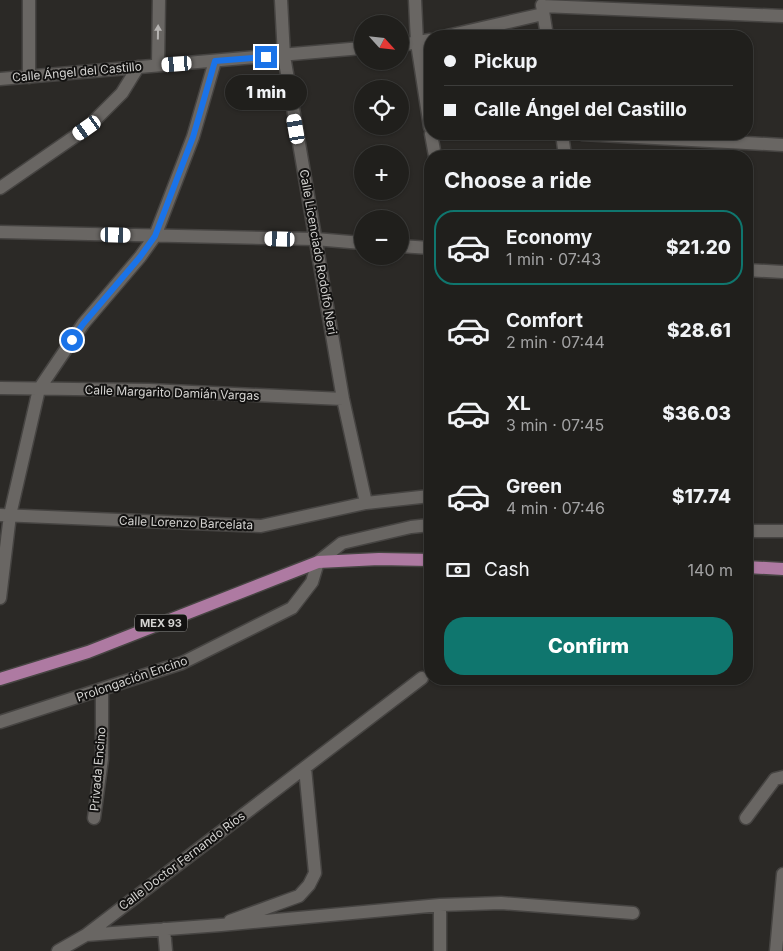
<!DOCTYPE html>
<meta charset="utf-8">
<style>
:root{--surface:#201f1c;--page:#2d2c29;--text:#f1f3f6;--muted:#a2a2a3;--line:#3d3d3b;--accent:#0f766e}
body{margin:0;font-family:Inter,sans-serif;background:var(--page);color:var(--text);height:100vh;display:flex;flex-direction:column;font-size:19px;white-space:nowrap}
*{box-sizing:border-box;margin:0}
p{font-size:16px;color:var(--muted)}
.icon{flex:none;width:28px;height:28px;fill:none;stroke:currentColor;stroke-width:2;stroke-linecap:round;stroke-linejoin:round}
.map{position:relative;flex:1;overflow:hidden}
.details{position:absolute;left:424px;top:150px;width:329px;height:535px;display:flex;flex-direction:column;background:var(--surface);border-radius:20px;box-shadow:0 1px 4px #0004,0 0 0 1px var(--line)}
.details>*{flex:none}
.top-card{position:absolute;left:424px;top:30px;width:329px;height:110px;border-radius:20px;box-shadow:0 1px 4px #0004,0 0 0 1px var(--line);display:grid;align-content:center;height:110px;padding:0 20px;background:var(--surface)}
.needle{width:32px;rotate:117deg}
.fabs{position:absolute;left:354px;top:15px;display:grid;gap:10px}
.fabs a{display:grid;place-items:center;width:55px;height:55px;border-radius:50%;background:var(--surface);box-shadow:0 1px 4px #0004,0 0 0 1px var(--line);font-size:25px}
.end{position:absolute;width:22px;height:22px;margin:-11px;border:6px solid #1a73e8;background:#fff;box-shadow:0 0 0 2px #fff}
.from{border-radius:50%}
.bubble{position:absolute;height:35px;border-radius:18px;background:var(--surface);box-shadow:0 1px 4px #0004,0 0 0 1px var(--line);font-size:16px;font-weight:800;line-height:35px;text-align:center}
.car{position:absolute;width:15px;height:30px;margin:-15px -8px;border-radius:6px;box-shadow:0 0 4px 1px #0007;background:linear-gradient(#fff 24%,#345 0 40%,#fff 0 76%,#345 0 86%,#fff 0)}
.top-card b{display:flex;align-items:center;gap:18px;height:48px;font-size:19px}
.top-card b+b{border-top:1px solid var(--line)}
.top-card i{width:12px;height:12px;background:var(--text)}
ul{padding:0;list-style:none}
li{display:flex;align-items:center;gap:15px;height:75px;margin:0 10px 8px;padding:0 10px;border:2px solid transparent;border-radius:20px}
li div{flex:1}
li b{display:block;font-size:19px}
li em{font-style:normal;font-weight:800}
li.current{border-color:var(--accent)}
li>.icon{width:45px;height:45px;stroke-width:1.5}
h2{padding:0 20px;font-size:22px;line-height:60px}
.pay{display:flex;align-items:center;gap:12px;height:55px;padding:0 20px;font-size:19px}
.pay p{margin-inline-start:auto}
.button{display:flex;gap:10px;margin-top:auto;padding:10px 20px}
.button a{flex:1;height:58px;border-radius:20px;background:var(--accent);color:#fff;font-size:20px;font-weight:800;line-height:58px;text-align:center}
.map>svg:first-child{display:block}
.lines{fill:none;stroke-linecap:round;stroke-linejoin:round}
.minor-casing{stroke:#464442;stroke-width:15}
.major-casing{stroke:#464442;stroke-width:15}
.minor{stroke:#696663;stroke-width:12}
.major{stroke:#ae7aa2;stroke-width:12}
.oneway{fill:#b5b3b1}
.route{stroke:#1a73e8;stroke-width:6}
.labels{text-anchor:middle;stroke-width:4;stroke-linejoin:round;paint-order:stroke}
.shield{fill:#131211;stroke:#9b9a98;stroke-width:1}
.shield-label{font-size:11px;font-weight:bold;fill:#d5d4d2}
.street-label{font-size:12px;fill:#d5d4d2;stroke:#131211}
</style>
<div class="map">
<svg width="783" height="951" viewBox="0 0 783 951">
<rect width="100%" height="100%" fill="#2b2926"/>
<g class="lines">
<defs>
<path id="minor" d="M29,0V77
M281,0L284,56L343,399L366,503
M415,0L417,43L430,127
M542,5L547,36
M542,6L783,16
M447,36L543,14
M400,45L430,40
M158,65L159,0
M0,79L362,48
M431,134L435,156
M562,134L565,156
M582,134L783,145
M0,188L87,128L122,93L138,67
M0,232L315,239L362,243
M400,246L430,248
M746,270L783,272
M0,388L149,390L343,399
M0,515L261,526L366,503L430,496
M746,531H783
M0,598L10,515L39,389L83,324L140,257L155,236L193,137L215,61
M0,722L182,663L292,608L312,582L318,562L342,543L411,527L430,525
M94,818L102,759V690
M746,818L775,779L783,777
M230,921L299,896L309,885L315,873L305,768
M164,929L166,951
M86,935L221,925L440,905L501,903L633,913
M58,951L86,935L422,678
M440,951V905
M776,951L783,874"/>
<path id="major" d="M746,567L783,569
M0,679L88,652L318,562L379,559L430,560"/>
</defs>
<use href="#minor" class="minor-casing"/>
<use href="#major" class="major-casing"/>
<use href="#minor" class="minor"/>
<use href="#major" class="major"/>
</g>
<defs><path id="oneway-solid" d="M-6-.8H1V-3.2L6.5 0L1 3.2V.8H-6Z" transform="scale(1.25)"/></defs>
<use class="oneway" href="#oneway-solid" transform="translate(158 32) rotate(-89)"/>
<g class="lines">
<path class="route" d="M72,340L83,324L140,257L155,236L193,137L215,61L266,57"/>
</g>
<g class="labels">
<rect class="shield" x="135" y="614.5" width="52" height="17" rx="4"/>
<g class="shield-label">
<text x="161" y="627">MEX 93</text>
</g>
<g class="street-label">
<text transform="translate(77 72) rotate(-5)" y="4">Calle Ángel del Castillo</text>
<text transform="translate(318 252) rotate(80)" y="4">Calle Licenciado Rodolfo Neri</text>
<text transform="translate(172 393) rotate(2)" y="4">Calle Margarito Damián Vargas</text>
<text transform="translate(186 523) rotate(2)" y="4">Calle Lorenzo Barcelata</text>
<text transform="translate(132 679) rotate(-19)" y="4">Prolongación Encino</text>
<text transform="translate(98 769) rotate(-85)" y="4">Privada Encino</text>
<text transform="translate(182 861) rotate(-37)" y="4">Calle Doctor Fernando Ríos</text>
</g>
</g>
</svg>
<div class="fabs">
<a><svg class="needle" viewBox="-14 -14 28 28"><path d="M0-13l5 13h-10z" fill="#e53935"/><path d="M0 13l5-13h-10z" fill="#a2a2a3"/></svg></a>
<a><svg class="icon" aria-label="locate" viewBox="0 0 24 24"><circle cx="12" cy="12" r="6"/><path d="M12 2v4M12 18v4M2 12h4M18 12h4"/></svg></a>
<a>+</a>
<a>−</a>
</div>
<i class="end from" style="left:72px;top:340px"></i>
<i class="end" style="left:266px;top:57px"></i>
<div class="bubble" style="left:225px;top:75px;width:82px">1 min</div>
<i class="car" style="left:177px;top:64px;rotate:266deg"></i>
<i class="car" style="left:87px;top:128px;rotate:235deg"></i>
<i class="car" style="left:296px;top:129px;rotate:350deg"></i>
<i class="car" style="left:116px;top:235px;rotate:91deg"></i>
<i class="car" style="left:280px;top:239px;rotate:272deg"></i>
<div class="top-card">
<b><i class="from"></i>Pickup</b>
<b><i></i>Calle Ángel del Castillo</b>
</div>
<section class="details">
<h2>Choose a ride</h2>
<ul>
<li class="current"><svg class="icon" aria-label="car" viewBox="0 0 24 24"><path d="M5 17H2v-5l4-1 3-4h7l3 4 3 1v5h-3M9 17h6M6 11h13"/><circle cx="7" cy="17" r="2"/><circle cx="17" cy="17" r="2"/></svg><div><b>Economy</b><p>1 min · 07:43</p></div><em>$21.20</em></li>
<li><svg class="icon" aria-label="car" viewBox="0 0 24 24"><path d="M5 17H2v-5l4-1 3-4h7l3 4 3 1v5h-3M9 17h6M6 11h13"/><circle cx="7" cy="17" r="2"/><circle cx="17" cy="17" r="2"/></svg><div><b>Comfort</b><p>2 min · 07:44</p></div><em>$28.61</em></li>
<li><svg class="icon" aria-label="car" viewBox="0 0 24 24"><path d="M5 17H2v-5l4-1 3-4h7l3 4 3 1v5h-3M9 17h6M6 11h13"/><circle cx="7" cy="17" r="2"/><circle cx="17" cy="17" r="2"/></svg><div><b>XL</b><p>3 min · 07:45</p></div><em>$36.03</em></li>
<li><svg class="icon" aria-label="car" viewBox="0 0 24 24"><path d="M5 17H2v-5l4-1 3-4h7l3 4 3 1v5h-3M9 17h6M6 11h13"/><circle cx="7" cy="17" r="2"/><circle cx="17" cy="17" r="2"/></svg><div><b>Green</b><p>4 min · 07:46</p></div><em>$17.74</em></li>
</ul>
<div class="pay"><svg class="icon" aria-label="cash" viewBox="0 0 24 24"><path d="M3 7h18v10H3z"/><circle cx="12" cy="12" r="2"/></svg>Cash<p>140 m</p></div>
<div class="button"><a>Confirm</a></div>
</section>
</div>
